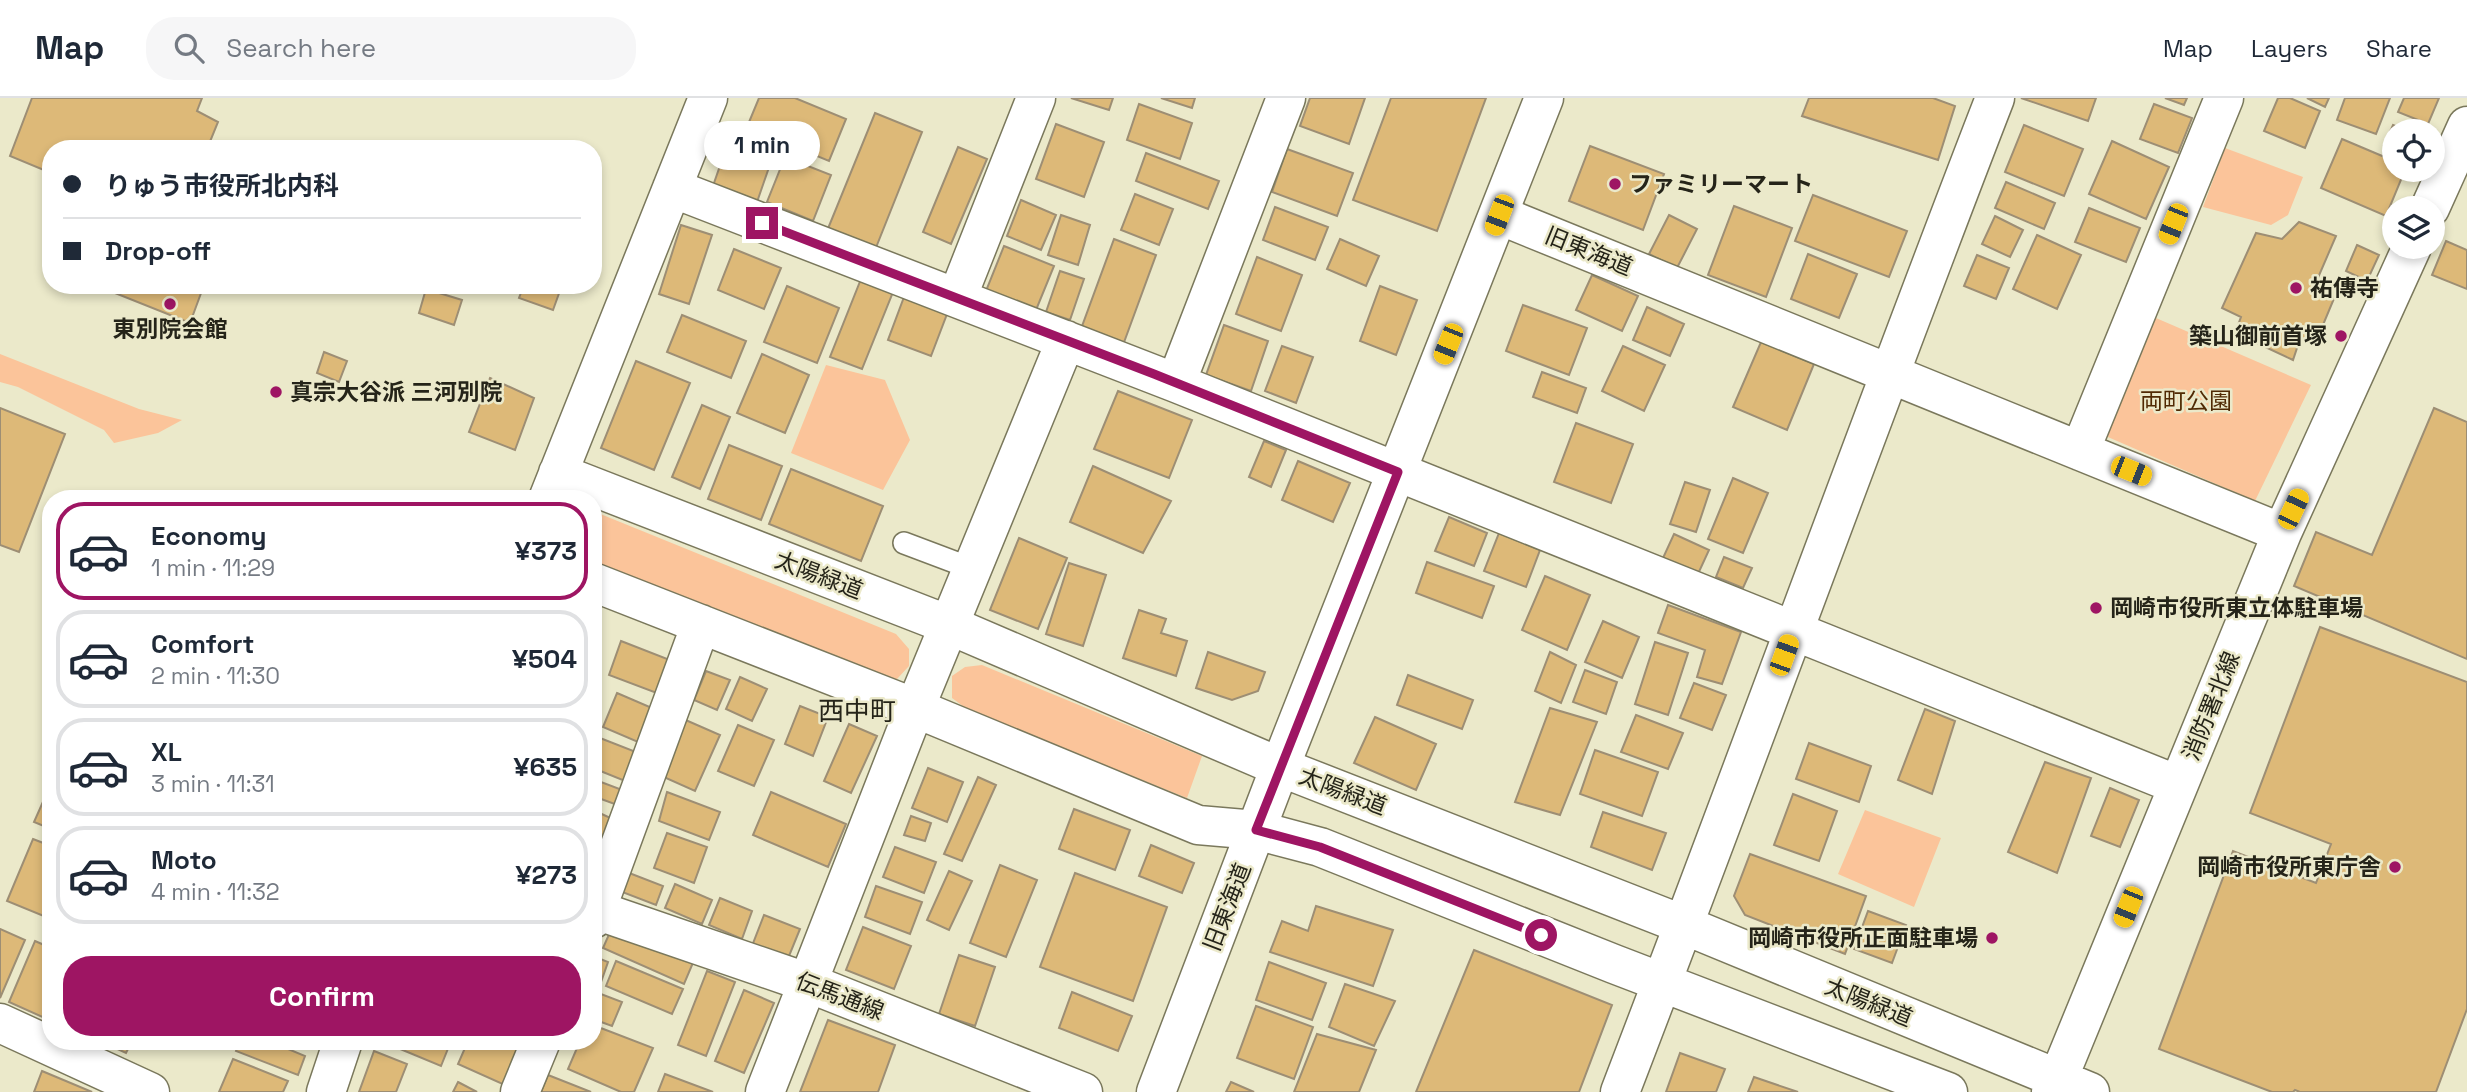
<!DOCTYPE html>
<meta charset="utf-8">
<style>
:root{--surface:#fff;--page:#f6f6f7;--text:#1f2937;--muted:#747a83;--line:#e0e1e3;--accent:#9e1563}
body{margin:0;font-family:"Space Grotesk","Noto Sans JP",sans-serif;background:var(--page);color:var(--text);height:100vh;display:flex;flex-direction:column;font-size:26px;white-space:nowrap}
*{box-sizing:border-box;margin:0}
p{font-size:23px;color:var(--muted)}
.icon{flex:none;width:38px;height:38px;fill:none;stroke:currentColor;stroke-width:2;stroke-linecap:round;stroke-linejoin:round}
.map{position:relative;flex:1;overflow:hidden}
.panel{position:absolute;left:42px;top:392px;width:560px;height:560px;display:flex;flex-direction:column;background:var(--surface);border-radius:28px;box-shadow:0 4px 10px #0003}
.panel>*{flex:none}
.banner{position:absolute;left:42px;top:42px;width:560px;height:154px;border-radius:28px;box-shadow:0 4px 10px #0003;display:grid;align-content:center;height:154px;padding:0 21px;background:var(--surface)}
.tools{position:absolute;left:2382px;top:21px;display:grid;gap:14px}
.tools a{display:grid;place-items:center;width:63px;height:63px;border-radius:50%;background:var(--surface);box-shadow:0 4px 10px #0003;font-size:35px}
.end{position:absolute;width:32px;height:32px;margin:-16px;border:9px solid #9e1563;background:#fff;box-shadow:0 0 0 4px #fff}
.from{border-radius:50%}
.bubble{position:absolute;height:49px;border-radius:24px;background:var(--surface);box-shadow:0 4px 10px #0003;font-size:23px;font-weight:700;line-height:49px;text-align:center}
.car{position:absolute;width:21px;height:42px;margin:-21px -10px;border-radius:9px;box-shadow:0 0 5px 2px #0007;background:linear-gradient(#f5c518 24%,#345 0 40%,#f5c518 0 76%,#345 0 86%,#f5c518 0)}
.banner b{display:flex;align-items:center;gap:24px;height:66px;font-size:26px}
.banner b+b{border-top:2px solid var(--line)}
.banner i{width:18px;height:18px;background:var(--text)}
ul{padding:12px 0 0;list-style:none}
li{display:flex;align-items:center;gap:21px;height:98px;margin:0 14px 10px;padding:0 7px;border:4px solid var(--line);border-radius:28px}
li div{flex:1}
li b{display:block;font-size:26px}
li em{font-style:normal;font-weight:700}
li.current{border-color:var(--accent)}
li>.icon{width:63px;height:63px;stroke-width:1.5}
.primary-button{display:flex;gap:14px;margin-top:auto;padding:14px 21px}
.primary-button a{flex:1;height:80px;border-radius:28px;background:var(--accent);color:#fff;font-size:28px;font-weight:700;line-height:80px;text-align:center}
header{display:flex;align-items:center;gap:42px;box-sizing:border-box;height:98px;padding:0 35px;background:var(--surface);border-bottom:2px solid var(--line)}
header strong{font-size:33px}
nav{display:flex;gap:38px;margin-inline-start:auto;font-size:24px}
.search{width:490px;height:63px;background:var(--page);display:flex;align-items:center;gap:18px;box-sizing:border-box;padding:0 24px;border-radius:28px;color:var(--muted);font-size:26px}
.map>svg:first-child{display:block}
.green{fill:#fbc49a}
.building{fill:#ddb978;stroke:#9d8e74;stroke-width:2}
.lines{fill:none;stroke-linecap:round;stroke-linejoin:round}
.service-casing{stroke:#7a785c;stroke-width:24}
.minor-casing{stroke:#7a785c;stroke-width:41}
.tertiary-casing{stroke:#7a785c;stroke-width:41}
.service{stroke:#fff;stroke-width:21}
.minor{stroke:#fff;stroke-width:38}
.tertiary{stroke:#fff;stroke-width:38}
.route{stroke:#9e1563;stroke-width:9}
.poi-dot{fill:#9e1563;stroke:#ebe9ca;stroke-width:2.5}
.labels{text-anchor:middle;stroke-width:5;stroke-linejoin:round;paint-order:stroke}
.poi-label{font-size:23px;font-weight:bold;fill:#252419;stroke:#ebe9ca;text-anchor:start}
.street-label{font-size:23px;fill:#252419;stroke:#ebe9ca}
.park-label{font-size:23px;fill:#502a04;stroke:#ebe9ca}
.quarter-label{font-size:26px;fill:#252419;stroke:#ebe9ca}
</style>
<header>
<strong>Map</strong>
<div class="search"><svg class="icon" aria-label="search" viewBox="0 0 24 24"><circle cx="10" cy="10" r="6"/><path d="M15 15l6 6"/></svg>Search here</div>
<nav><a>Map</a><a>Layers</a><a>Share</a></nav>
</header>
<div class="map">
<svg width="2467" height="994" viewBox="0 0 2467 994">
<rect width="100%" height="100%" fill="#ebe9ca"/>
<path class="green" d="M2225,50L2303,79L2288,117L2271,127L2203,109Z
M2149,217L2311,287L2255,403L2101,336Z
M0,256L139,311L182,322L158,335L114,345L104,332L18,289L0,284Z
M826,267L885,282L910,342L883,392L791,355Z
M593,413L896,536L909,551V568L897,581H878L593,472Z
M982,567L1202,658L1187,700L971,614L952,600V578L965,569Z
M1865,712L1941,740L1914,809L1838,776Z"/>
<path class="building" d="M32,0H202L197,13L218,24L207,51H51V75L10,58Z
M759,0H795L846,21L829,63L747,29Z
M1071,0H1113L1109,12Z
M1161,0H1195L1192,10Z
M1310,0H1365L1349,46L1300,28Z
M1391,0H1486L1437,133L1353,102Z
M1809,0H1933L1955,8L1938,62L1802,18Z
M2021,0H2096L2088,23Z
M2165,0H2187L2184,7Z
M2278,0H2290L2320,13L2305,50L2264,33Z
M2307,0H2329L2325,9Z
M2345,0H2390L2376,36L2337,22Z
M2404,0H2439L2428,26L2398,14Z
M1139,6L1192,25L1180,61L1127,42Z
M2154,6L2192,20L2178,55L2140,41Z
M875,15L922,34L875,152L827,133Z
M1056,26L1104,44L1084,99L1036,81Z
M2024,27L2083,51L2064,98L2005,74Z
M2393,27L2407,33H2394V52L2384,47Z
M731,36L775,52L757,104L713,88Z
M2342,41L2394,63V72H2405L2386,118L2321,90Z
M2112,43L2169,69L2146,121L2089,96Z
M1590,48L1664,76L1643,132L1569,103Z
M958,49L987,61L951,146L923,134Z
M1287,51L1353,75L1337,118L1272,94Z
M1146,55L1219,83L1208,111L1136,83Z
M785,59L831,77L813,123L767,104Z
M2006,84L2055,105L2044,131L1995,110Z
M1135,96L1173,111L1159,147L1121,132Z
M1813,97L1907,133L1889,179L1795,143Z
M1021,102L1056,117L1041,152L1007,138Z
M1734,108L1792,130L1766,199L1708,177Z
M1275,109L1328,129L1315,162L1263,142Z
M2089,110L2140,130L2126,164L2075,144Z
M1061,117L1090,127L1078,167L1048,157Z
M1669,117L1697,131L1677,170L1649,156Z
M1995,118L2023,132L2010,159L1982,146Z
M2299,124L2336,138L2317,182L2338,191L2315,246L2300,241L2293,262L2235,235L2241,219L2222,210L2256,135L2282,141Z
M681,127L712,137L689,206L659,196Z
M2037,137L2081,157L2057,211L2013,191Z
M1114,141L1156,157L1123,247L1081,231Z
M1340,141L1379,158L1366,188L1327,171Z
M2446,143L2467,152V191L2432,177Z
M2357,147L2379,157L2367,183L2346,173Z
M1004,148L1054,168L1036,212L986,193Z
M734,151L781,170L764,211L718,192Z
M1808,156L1857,176L1839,220L1791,201Z
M1977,157L2009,170L1996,201L1964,188Z
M1257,159L1302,177L1281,233L1236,216Z
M1060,173L1084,181L1070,222L1046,214Z
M1592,177L1638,198L1622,233L1576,212Z
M861,181L893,194L862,271L830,259Z
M95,187H204L190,225Z
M524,187H562L553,212L519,200Z
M787,188L839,210L817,265L764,244Z
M1380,188L1417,202L1396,257L1360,243Z
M426,191L462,202L454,227L419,215Z
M904,199L947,216L931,258L888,242Z
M1523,207L1587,230L1569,277L1506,253Z
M1647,209L1684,226L1670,258L1633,242Z
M682,217L746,243L731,280L667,254Z
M1224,227L1268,243L1251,293L1206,277Z
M1761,244L1814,266L1787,332L1733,309Z
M1282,248L1313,259L1296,305L1265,293Z
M1623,248L1665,267L1644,313L1602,293Z
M324,254L347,263L339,284L317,275Z
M762,256L809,277L785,335L737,315Z
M636,263L690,285L654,372L601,350Z
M1542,274L1586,290L1577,315L1533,299Z
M490,280L534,300L515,352L469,334Z
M1118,293L1192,322L1169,380L1094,351Z
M702,307L730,319L700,391L672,379Z
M0,310L65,336L19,454L0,447Z
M2434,310L2467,324V561L2294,488L2316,434L2372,457Z
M1576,325L1633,346L1611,405L1554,384Z
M1264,343L1286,352L1271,389L1249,379Z
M729,347L782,368L761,422L708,401Z
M1298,363L1350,385L1333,424L1282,402Z
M1093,368L1171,403L1143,455L1070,424Z
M791,371L883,408L861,463L769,426Z
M1733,380L1768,395L1743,455L1708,441Z
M1685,384L1710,392L1696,434L1670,426Z
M1449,419L1487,435L1474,468L1435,453Z
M1499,435L1540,452L1526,489L1484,473Z
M1674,436L1709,452L1698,476L1663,460Z
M1019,440L1067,460L1038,531L990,512Z
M1724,459L1752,470L1743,490L1716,479Z
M1427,464L1494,488L1482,520L1416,495Z
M1069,465L1106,477L1083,548L1046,536Z
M1545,478L1590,497L1567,552L1522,532Z
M1668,507L1741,534L1722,586L1697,579L1705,552L1658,535Z
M1139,512L1166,521L1161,535L1187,543L1176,578L1123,560Z
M1603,523L1639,539L1622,580L1585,564Z
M2320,529L2467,584V911L2436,994H2300L2295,992L2293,994H2272L2159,951L2233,753L2316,785L2331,746L2250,715Z
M621,543L675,564L662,597L609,577Z
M1655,544L1688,555L1668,617L1635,606Z
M1208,554L1265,574L1258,593L1232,602L1196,590Z
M1550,554L1576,567L1561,605L1535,593Z
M1585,572L1617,584L1606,616L1573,604Z
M706,573L730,582L717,612L694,602Z
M1408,577L1473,602L1462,631L1397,607Z
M740,579L767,591L752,623L726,611Z
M1694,585L1726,597L1712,632L1680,620Z
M617,595L652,610L638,644L603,629Z
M800,608L828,619L813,658L785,646Z
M1550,610L1597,624L1560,717L1515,704Z
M1925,611L1955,623L1932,696L1898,682Z
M1636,617L1683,635L1668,671L1621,654Z
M1375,619L1436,646L1416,692L1354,665Z
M681,620L720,637L695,693L657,676Z
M849,626L877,638L851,695L824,683Z
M738,627L774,642L754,688L718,673Z
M600,640L636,654L625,683L593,670V656Z
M1809,645L1871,668L1859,704L1796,681Z
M1595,652L1658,674L1642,718L1580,696Z
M2045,664L2091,680L2057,775L2008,754Z
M928,670L963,684L947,724L912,710Z
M978,679L996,687L962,763L944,756Z
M593,681L625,693L620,708L593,698Z
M50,688L51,689V731L34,724Z
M2110,690L2139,702L2120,749L2091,738Z
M667,694L720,714L709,742L659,723Z
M771,694L846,726L828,769L753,737Z
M1793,696L1837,713L1819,763L1774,747Z
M1074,711L1130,732L1115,772L1059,751Z
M593,712L617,723L593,780Z
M1603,714L1666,735L1652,772L1591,749Z
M911,718L931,725L925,743L904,737Z
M667,735L707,749L694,785L654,770Z
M33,741L51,748V821L7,803Z
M1151,747L1194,765L1182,795L1139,778Z
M895,749L936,764L924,795L883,779Z
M1750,756L1866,798L1845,856L1745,817L1734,798Z
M1000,767L1037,782L1006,859L970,845Z
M624,773L663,788L656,807L617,792Z
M949,773L972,783L949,832L927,822Z
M1075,775L1167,809L1133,903L1040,869Z
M675,786L712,802L702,826L665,810Z
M876,788L922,804L910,836L865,819Z
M720,800L752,813L742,841L709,827Z
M1316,808L1393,832L1373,888L1270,854L1282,823L1308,833Z
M1868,813L1906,827L1892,865L1854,851Z
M764,817L800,831L787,863L752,848Z
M614,825L695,860L684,886L603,850Z
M863,829L911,848L894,891L846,872Z
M0,831L25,842L0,900Z
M35,843L51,850V913L47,921L9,904Z
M1474,852L1612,907L1579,994H1416Z
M959,857L995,869L975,928L939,916Z
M593,858L608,864L600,887L593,884Z
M616,863L683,891L672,916L606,888Z
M1269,864L1326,885L1312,922L1256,902Z
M707,873L735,884L706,958L678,947Z
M1345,886L1395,903L1374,948L1329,929Z
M744,892L774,905L744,975L715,963Z
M593,893L622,904L612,928L593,921Z
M1072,894L1132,918L1118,953L1059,930Z
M1256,908L1313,929L1294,981L1237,960Z
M828,922L895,947L878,994H800Z
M593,927L653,950L634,994H621L568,971L580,943H593Z
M1317,936L1376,952L1359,994H1294Z
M100,943H132L126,955Z
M240,943H269L305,958L298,977L236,953Z
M381,943H451L441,968Z
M468,943H508L523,950L507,988L458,966Z
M374,953L407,966L396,994H359Z
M1680,955L1725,971L1716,994H1666Z
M233,961L288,983L283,994H219Z
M42,973L92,994H34Z
M665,976L713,994H658Z
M548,977L591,994H541Z
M1754,979L1798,994H1748Z
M458,984L477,994H453Z
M1231,984L1254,994H1226Z"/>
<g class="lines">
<defs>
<path id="service" d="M904,445L973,471"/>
<path id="minor" d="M672,90L1176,285L2178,687
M2430,110L2467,28
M1499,117L2282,435
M957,200L1036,0
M1176,285L1286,0
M2080,353L2224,0
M558,375L949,527L1280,669L1684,827L2090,994
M548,401L708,0
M593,484L915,610L1198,727L1256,732L1320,749L1614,866L1948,994
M593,811L806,884L1083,994
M593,821L701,526
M326,994L343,943
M520,994L541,943
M765,994L915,610L1066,242
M1620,994C1747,664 1867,330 1995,0
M2051,994L2058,981L2282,435L2412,149"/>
<path id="tertiary" d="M0,925L150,994
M1156,994L1280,669L1544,0"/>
</defs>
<use href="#service" class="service-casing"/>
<use href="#minor" class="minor-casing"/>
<use href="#tertiary" class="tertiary-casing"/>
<use href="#service" class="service"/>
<use href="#minor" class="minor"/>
<use href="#tertiary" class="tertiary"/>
</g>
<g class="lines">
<path class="route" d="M762,125L1154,276L1398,374L1256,732L1320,749L1541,837"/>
</g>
<g class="poi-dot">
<circle cx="1615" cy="86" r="7"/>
<circle cx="2296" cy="190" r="7"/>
<circle cx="170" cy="206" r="7"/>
<circle cx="2341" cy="238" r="7"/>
<circle cx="276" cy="294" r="7"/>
<circle cx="2096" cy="510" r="7"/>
<circle cx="2395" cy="769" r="7"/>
<circle cx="1992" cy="840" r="7"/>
</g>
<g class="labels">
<g class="poi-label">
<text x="1629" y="94">ファミリーマート</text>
<text x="2310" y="198">祐傳寺</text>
<text x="170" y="239" text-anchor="middle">東別院会館</text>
<text x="2327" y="246" text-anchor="end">築山御前首塚</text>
<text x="290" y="302">真宗大谷派 三河別院</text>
<text x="2110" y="518">岡崎市役所東立体駐車場</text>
<text x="2381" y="777" text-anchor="end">岡崎市役所東庁舎</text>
<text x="1978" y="848" text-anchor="end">岡崎市役所正面駐車場</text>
</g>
<g class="street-label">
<text transform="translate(1589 153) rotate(22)" y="8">旧東海道</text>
<text transform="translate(819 477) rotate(21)" y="8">太陽緑道</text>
<text transform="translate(2211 608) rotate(-68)" y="8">消防署北線</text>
<text transform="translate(1343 693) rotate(21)" y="8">太陽緑道</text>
<text transform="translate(1227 809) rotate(-69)" y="8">旧東海道</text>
<text transform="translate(840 898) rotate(21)" y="8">伝馬通線</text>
<text transform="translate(1869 904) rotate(22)" y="8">太陽緑道</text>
</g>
<g class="park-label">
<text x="2186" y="311">両町公園</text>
</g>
<g class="quarter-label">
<text x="857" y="622">西中町</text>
</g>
</g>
</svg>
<div class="tools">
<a><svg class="icon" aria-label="locate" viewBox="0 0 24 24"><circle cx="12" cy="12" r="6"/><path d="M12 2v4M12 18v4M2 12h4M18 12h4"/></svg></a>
<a><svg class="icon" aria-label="layers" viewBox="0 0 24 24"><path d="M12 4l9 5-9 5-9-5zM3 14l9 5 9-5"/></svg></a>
</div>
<i class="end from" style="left:1541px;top:837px"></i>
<i class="end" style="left:762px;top:125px"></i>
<div class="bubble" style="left:704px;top:23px;width:116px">1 min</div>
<i class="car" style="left:1499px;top:117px;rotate:201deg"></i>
<i class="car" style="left:2173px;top:126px;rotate:202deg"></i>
<i class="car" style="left:1448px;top:246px;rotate:202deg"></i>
<i class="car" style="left:2131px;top:373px;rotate:112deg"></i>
<i class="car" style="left:2293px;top:411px;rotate:25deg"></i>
<i class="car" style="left:1784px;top:557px;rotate:20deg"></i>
<i class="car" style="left:2128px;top:809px;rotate:202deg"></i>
<div class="banner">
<b><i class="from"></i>りゅう市役所北内科</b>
<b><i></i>Drop-off</b>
</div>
<section class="panel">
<ul>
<li class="current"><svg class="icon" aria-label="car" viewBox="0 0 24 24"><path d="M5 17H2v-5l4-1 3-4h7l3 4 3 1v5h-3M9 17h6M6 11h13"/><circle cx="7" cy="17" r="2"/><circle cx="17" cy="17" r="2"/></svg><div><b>Economy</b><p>1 min · 11:29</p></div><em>¥373</em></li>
<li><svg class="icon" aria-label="car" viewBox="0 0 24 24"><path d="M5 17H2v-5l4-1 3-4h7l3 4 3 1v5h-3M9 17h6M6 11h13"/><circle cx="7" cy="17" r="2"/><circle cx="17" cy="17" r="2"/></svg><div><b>Comfort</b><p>2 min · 11:30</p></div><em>¥504</em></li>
<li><svg class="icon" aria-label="car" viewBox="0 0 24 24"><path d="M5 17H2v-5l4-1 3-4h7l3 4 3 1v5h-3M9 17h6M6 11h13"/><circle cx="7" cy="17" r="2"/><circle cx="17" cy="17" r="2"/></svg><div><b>XL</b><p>3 min · 11:31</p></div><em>¥635</em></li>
<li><svg class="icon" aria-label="car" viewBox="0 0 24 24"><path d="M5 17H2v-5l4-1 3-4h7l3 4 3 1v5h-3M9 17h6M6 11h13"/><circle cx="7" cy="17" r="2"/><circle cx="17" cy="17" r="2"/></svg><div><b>Moto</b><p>4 min · 11:32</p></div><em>¥273</em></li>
</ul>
<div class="primary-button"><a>Confirm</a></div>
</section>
</div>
